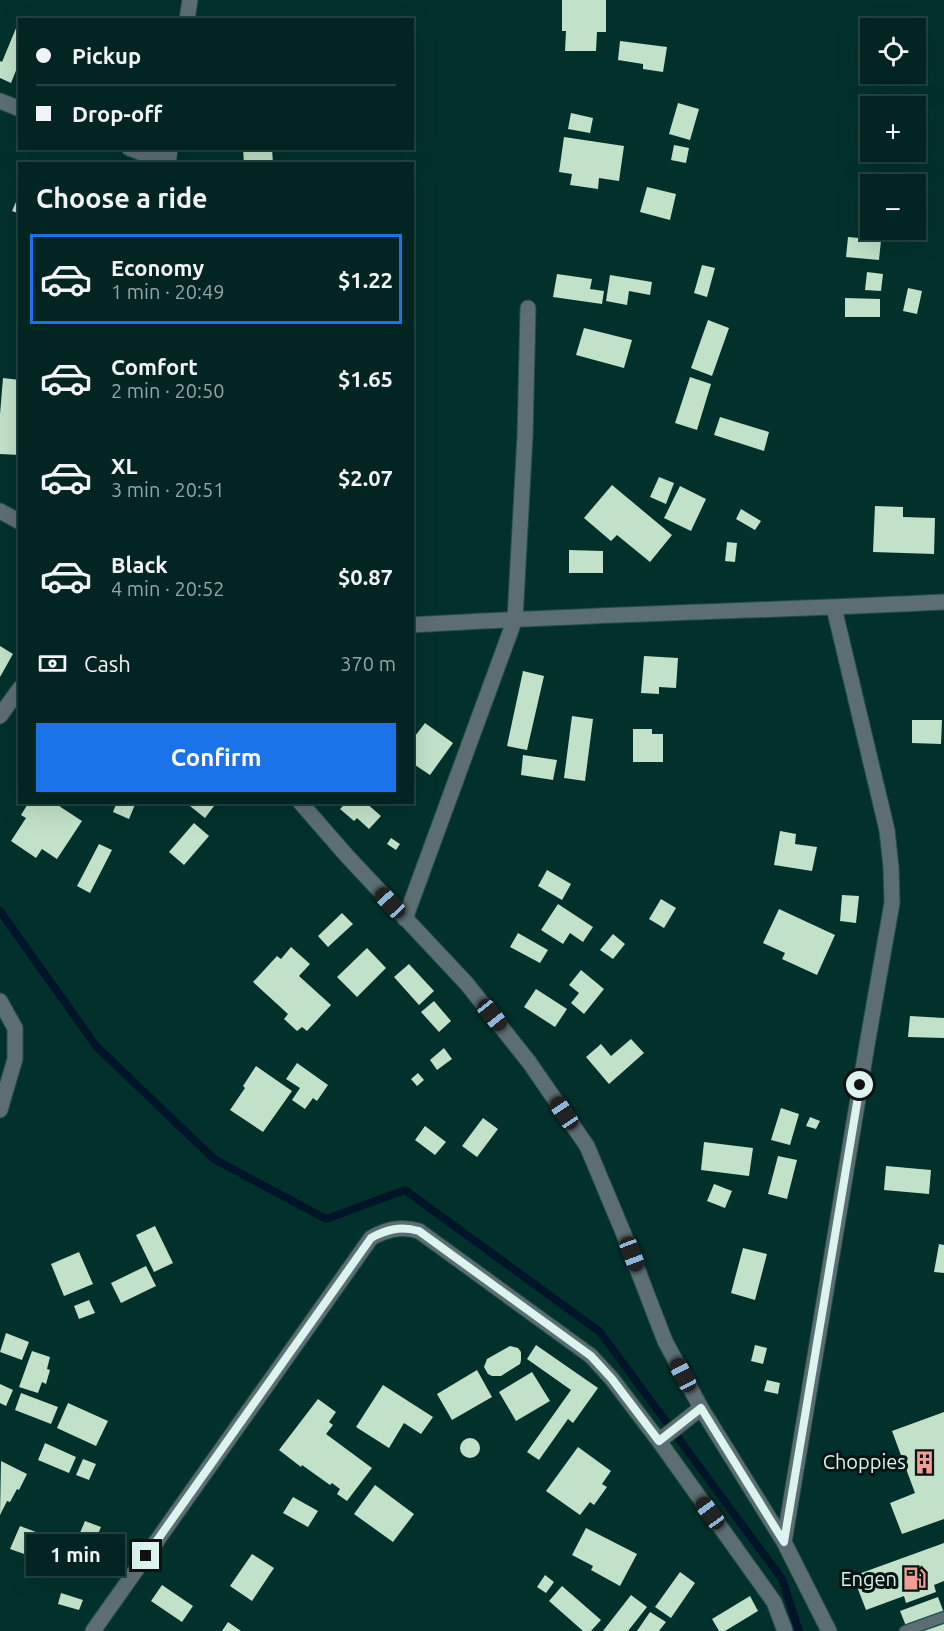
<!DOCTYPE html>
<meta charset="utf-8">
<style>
:root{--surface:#022521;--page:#0c2d2a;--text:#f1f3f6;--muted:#96a5a5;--line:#23423f;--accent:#1a73e8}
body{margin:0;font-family:Ubuntu,sans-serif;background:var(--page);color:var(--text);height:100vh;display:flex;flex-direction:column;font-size:22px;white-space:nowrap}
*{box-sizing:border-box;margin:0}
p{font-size:20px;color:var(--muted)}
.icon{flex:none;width:33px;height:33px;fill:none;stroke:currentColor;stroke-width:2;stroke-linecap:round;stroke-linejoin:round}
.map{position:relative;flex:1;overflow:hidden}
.panel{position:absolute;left:18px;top:162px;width:396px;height:642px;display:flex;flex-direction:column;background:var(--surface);border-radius:0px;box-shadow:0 6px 24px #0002,0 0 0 2px var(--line)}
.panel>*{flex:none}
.banner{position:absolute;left:18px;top:18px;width:396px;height:132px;border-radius:0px;box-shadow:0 6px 24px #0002,0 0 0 2px var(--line);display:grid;align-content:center;height:132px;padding:0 18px;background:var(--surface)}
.fabs{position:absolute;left:860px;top:18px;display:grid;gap:12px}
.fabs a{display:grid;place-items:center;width:66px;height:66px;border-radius:0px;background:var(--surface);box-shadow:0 6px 24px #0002,0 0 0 2px var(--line);font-size:30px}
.end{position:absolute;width:27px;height:27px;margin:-14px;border:8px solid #dcf3ee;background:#111;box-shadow:0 0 0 3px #111}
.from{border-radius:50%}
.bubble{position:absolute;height:42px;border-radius:0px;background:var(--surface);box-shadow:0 6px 24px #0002,0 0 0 2px var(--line);font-size:20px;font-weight:700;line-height:42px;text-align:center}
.car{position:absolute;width:18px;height:36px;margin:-18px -9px;border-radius:8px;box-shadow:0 0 4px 2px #0007;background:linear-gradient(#222 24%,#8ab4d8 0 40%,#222 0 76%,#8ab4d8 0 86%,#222 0)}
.banner b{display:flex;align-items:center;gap:21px;height:57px;font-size:22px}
.banner b+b{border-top:2px solid var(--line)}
.banner i{width:15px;height:15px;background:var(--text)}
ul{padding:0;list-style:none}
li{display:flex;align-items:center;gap:18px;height:90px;margin:0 12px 9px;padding:0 6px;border:3px solid transparent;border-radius:0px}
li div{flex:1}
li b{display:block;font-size:22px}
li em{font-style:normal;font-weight:700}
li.active{border-color:var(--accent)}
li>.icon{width:54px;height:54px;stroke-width:1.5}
h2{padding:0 18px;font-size:27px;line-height:72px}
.pay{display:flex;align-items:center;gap:15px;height:66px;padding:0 18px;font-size:22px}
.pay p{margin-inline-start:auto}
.button{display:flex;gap:12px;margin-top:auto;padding:12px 18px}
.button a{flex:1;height:69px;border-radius:0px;background:var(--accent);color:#fff;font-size:24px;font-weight:700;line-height:69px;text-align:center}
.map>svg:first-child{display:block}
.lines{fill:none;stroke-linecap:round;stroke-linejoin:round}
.stream{stroke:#021528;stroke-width:8}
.building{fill:#c1e1c8}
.lane-casing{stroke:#25504b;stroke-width:13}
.street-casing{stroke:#25504b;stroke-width:17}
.lane{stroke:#5d6e72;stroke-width:10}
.street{stroke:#5d6e72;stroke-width:15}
.route{stroke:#dcf3ee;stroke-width:8}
.labels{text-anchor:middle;stroke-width:6;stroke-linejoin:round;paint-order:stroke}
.poi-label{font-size:20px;fill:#dcf3ee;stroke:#051513;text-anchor:end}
</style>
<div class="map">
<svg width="944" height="1631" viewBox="0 0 944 1631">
<rect width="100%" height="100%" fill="#02312c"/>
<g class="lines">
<path class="stream" d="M0,911L96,1046L214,1159L326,1219L405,1190L600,1332L782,1579L799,1631"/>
</g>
<path class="building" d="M562,0H606V32H597L596,51H565L566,31H562Z
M19,21L20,69L17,68L11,83L0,78V61L2,62Z
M620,41L667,47L663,72L643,69V64L618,60Z
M678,103L699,109L690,140L669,134Z
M571,113L593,118L590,133L568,129Z
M564,137L624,146L619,181L599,178L598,189L570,185L572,174L559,172Z
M674,145L689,148L686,163L671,160Z
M243,148H272L273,164H244Z
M647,187L676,194L670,220L640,212Z
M20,193V214L12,211Z
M848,237L881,240L879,260L846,257Z
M702,265L715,268L707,297L694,293Z
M867,272L883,274L881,291L865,290Z
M557,274L592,279L590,289L604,291L602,304L553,297Z
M610,275L652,282L650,295L629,291L627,305L606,301Z
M908,288L922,291L917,314L903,311Z
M845,298L880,299V317H845Z
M708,320L729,328L712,376L691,368Z
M584,328L632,340L624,368L576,355Z
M690,377L711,384L697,430L675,423Z
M3,378L20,380V455L0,454V414Z
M720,417L769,432L764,451L714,435Z
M659,477L674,483L666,504L650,497Z
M612,485L672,535L650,562L617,535L611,541L584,518Z
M680,486L706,499L691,531L664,518Z
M875,506L903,507V517L935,518L934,554L873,552Z
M741,509L761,521L755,530L736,519Z
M727,542L737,543L735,562L725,561Z
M569,550L603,551V573H569Z
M0,646L13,654L0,677Z
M644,656L678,658L676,688L659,687V694L641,693Z
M523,671L544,676L527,750L507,746Z
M572,716L593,719L585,781L564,778Z
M912,720H942L941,744L912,743Z
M425,723L453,743L430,775L412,763V740Z
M633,729H652V734H663V762H633Z
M523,755L557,760L553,780L521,775Z
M29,802H53L82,821L57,859L42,849L36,858L11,841L26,818L21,815Z
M117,802H136L129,819L113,812Z
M185,802H217L205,818Z
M339,802H365L381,816L369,829L357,818L354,821L340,809L343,806Z
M194,823L209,836L184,865L169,852Z
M780,831L796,834L795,844L817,847L812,871L774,865Z
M391,838L400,844L396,850L387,844Z
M99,844L112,850L90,893L77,886Z
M547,870L571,884L562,900L538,886Z
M842,895L859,896L856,923L840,921Z
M661,899L676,908L664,928L649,919Z
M558,904L593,927L583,942L570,933L563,944L541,930Z
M779,909L835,935L817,975L782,959L785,953L763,943Z
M342,913L353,924L328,947L318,936Z
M518,933L548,950L540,963L510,947Z
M613,934L625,944L613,959L600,950Z
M291,947L310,964L299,976L331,1005L307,1031L302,1027L297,1031L284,1019L288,1014L253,982L277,956L281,959Z
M367,948L386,968L357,997L337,977Z
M409,964L434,991L419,1005L394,977Z
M581,970L604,989L584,1014L571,1003L579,993L569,985Z
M536,989L567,1009L555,1027L524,1007Z
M434,1001L451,1021L439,1032L421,1012Z
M910,1016L944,1018V1038L908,1037Z
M631,1039L644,1053L609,1084L586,1057L601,1044L611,1056Z
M444,1048L452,1059L437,1070L430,1060Z
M297,1063L328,1085L317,1101L313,1098L305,1109L292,1100L300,1088L286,1079Z
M256,1066L292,1091L263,1132L230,1110L245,1088L243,1086Z
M418,1073L424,1080L417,1086L411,1079Z
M781,1108L799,1114L790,1145L771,1140Z
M810,1117L820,1121L816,1129L806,1126Z
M483,1118L498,1129L477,1157L462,1146Z
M425,1126L446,1142L435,1155L415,1140Z
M704,1142L753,1148L749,1176L701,1170Z
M778,1156L797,1160L787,1199L768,1194Z
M886,1166L931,1170L929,1194L884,1190Z
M714,1184L732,1191L725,1208L707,1201Z
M155,1226L173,1263L154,1272L136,1235Z
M939,1244L944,1245V1273L934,1272Z
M743,1248L767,1254L755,1300L731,1293Z
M79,1252L93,1284L64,1296L51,1264Z
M146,1266L156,1286L121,1303L111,1283Z
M89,1300L95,1313L79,1319L74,1306Z
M6,1333L29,1342L22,1360L0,1352Z
M536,1345L598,1388L573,1423L568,1419L539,1460L527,1452L571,1390L527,1359Z
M755,1345L767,1348L763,1364L751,1361Z
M510,1346L518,1348L521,1352V1360L520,1364L501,1376H492L488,1374L484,1367L487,1359Z
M32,1351L50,1357L47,1369L50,1370L46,1384L42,1382L38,1393L19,1387Z
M477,1370L492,1397L452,1420L437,1394Z
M532,1372L550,1401L516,1421L499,1392Z
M767,1380L780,1383L778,1394L764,1391Z
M0,1384L13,1390L6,1406L0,1403Z
M383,1385L433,1417L421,1434L404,1423L389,1448L356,1427Z
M21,1393L58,1407L51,1424L15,1410Z
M318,1399L336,1412L329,1422L333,1425L326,1434L372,1468L347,1501L337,1494L340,1489L332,1483L330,1485L302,1465L301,1467L279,1450Z
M68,1403L108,1421L96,1446L57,1428Z
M944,1412V1519L902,1534L890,1503L915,1493L892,1431Z
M460 1448a10 10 0 1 1 20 0a10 10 0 1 1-20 0Z
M45,1443L76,1457L69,1473L38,1460Z
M578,1447L611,1471L602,1484L607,1487L594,1505L590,1502L580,1515L546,1491Z
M83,1459L96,1464L89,1480L76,1475Z
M1,1461L27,1474L19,1490L17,1489L10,1502L7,1501L0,1515Z
M375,1485L414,1514L393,1542L354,1514Z
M293,1497L318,1511L308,1527L283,1513Z
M85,1521L101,1527L90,1552L94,1554L85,1575L66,1566Z
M20,1526L36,1532L27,1555L10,1549Z
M586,1528L637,1554L620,1586L591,1570L593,1566L572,1555Z
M944,1543V1581L934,1585L936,1592L906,1603L904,1596L866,1610L853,1576Z
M252,1554L274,1568L252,1601L230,1586Z
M680,1572L695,1583L671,1618L655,1607Z
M545,1575L554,1582L546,1593L537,1587Z
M162,1585L193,1606L182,1622L151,1601Z
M562,1586L601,1620L591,1631H583L549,1601Z
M61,1593L83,1600L79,1610L58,1604Z
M631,1595L647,1607L628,1631H603Z
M750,1596L758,1611L725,1631H719L712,1619Z
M938,1597L944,1613V1631H908L900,1611Z
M650,1612L666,1622L659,1631H637Z
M228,1622L241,1631H222Z"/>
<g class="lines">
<defs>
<path id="lane" d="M905,1631L944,1617"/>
<path id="street" d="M187,20L190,0
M0,101L20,109
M129,148L168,163
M168,164L170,148
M0,511L20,522
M412,625C589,614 767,611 944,602
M0,716L20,688
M300,802L347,856L467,984L529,1062L587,1146L623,1232L665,1341L701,1408L784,1542L829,1631
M405,919L515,619L525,436L528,308
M0,1001L15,1028V1059L0,1110
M659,1441L701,1408
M784,1542L868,1039L892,903L891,867L887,830L834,608
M93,1631L371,1238C387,1229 401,1226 419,1231L591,1356L612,1379L659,1441L774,1602L785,1631"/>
</defs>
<use href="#lane" class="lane-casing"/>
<use href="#street" class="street-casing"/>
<use href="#lane" class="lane"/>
<use href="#street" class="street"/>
</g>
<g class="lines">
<path class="route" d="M146,1556L371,1238C387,1229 401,1226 419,1231L591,1356L612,1379L659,1441L701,1408L784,1542L860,1085"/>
</g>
<defs>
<symbol id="building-bare" viewBox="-9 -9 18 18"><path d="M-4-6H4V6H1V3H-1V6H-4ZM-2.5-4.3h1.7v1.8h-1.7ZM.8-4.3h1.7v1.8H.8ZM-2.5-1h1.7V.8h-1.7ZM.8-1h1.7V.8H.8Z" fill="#f59c95" stroke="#051513" stroke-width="2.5" paint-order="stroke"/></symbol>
<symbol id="fuel-bare" viewBox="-9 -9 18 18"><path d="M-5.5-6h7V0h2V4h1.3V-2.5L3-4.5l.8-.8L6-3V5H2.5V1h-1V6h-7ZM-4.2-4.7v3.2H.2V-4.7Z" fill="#f59c95" stroke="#051513" stroke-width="2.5" paint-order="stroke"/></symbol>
</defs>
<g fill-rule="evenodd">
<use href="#building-bare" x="908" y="1446" width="33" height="33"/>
<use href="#fuel-bare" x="898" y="1562" width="33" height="33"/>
</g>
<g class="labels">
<g class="poi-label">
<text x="906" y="1469">Choppies</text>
<text x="897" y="1586">Engen</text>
</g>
</g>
</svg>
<div class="fabs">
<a><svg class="icon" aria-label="locate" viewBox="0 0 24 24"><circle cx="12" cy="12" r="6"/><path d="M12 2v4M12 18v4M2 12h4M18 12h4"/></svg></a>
<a>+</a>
<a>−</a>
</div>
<i class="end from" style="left:860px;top:1085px"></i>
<i class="end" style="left:146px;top:1556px"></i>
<div class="bubble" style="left:26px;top:1534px;width:99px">1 min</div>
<i class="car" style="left:390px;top:903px;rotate:317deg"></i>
<i class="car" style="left:492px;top:1015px;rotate:141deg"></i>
<i class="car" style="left:564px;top:1113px;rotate:326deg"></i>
<i class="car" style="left:632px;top:1254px;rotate:159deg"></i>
<i class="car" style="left:683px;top:1375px;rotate:332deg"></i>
<i class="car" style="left:710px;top:1513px;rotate:324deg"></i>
<div class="banner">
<b><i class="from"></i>Pickup</b>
<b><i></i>Drop-off</b>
</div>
<section class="panel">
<h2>Choose a ride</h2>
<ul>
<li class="active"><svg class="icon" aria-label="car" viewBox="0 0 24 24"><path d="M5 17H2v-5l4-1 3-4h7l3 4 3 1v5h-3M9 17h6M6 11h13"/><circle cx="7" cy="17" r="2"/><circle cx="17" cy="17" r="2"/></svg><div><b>Economy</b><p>1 min · 20:49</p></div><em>$1.22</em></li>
<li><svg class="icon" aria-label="car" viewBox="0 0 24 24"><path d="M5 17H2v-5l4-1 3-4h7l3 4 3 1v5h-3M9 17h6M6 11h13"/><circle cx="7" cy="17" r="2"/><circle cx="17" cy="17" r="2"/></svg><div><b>Comfort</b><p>2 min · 20:50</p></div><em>$1.65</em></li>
<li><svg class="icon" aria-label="car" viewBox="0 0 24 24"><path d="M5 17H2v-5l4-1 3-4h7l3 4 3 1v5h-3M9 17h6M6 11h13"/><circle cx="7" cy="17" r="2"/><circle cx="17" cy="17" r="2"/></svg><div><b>XL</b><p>3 min · 20:51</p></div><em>$2.07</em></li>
<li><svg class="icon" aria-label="car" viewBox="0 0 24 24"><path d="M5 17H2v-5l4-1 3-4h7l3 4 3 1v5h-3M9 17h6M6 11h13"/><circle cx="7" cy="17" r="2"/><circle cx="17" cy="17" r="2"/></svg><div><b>Black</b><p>4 min · 20:52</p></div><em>$0.87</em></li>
</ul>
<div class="pay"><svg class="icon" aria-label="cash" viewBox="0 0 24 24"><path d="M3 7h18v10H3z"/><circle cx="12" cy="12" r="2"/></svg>Cash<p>370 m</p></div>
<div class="button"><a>Confirm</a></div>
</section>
</div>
